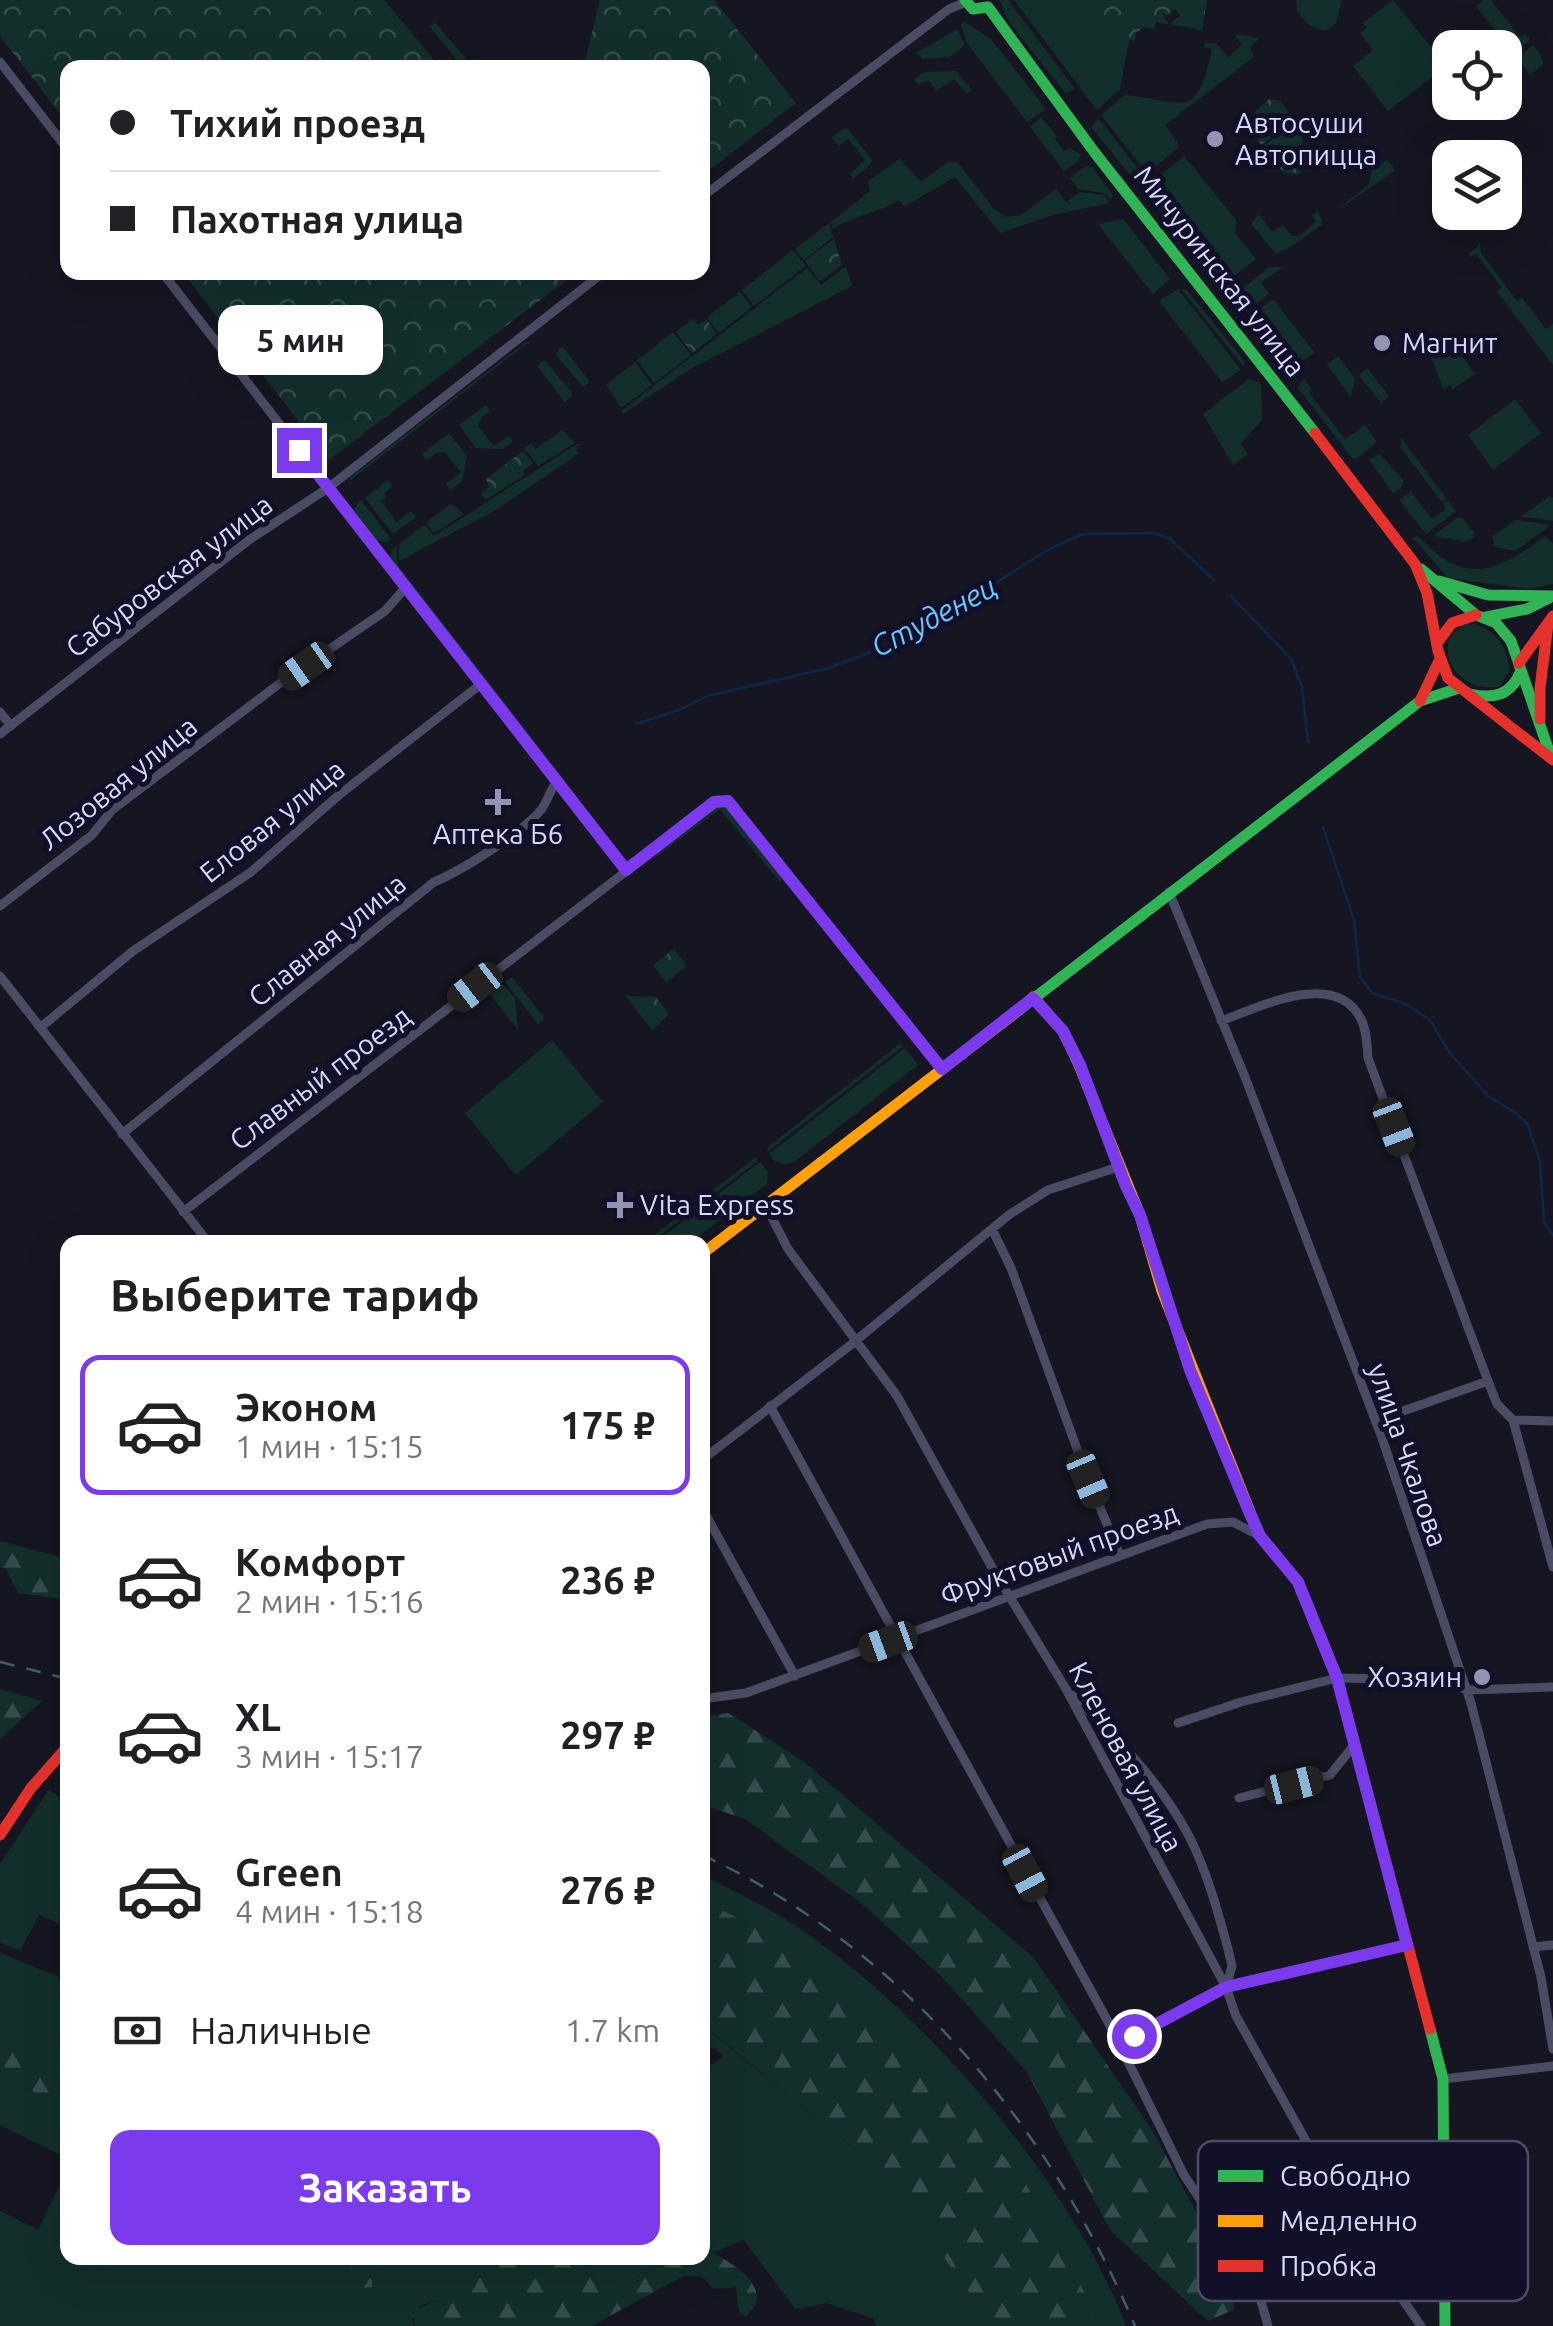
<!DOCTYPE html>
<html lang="ru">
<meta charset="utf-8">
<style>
:root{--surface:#fff;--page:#f2f2f2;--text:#202124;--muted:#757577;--line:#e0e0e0;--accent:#7c3aed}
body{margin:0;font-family:Ubuntu,sans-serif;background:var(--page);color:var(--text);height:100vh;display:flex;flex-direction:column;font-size:38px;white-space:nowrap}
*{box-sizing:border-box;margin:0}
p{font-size:32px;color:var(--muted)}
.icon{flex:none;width:55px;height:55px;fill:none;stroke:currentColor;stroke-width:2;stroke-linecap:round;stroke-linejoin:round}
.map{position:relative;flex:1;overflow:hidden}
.details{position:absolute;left:60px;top:1235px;width:650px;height:1030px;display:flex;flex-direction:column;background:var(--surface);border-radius:20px;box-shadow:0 10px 40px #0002}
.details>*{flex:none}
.banner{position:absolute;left:60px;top:60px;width:650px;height:220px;border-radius:20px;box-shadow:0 10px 40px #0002;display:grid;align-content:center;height:220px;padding:0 50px;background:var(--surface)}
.tools{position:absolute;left:1432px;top:30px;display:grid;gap:20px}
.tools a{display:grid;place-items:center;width:90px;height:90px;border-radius:20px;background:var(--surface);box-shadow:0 10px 40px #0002;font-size:50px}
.end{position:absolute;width:45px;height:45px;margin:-22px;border:12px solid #7c3aed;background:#fff;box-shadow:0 0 0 5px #fff}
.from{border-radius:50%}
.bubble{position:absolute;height:70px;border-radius:20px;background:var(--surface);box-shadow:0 10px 40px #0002;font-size:32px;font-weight:600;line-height:70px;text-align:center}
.car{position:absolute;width:30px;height:60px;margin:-30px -15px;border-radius:12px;box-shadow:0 0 8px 2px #0007;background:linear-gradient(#222 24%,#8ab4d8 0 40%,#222 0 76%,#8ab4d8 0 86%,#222 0)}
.banner b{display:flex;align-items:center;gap:35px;height:95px;font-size:38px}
.banner b+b{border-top:2px solid var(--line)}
.banner i{width:25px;height:25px;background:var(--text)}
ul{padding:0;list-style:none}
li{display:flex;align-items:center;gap:30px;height:140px;margin:0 20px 15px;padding:0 30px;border:5px solid transparent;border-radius:20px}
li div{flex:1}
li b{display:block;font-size:38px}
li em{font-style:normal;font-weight:600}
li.on{border-color:var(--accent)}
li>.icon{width:90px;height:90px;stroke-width:1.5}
h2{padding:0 50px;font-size:45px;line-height:120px}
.pay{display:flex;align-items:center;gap:25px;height:110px;padding:0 50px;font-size:38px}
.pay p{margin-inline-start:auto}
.primary-button{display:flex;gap:20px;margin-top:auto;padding:20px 50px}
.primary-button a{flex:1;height:115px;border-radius:20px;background:var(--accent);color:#fff;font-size:40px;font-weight:600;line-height:115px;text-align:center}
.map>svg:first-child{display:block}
.grass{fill:#132f2c}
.forest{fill:url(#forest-firs)}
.park{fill:url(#park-crowns)}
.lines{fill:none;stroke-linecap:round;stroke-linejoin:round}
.stream{stroke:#0d2847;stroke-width:2.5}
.street{stroke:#4a4c63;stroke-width:9}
.fast{stroke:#30b455;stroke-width:11}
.slow{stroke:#ff9f0a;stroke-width:11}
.jam{stroke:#e5322d;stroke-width:11}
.rail{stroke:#425d6b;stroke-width:2.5;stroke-dasharray:15 12;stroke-linecap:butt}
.route{stroke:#7c3aed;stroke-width:12}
.poi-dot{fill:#9393b2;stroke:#111028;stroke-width:4}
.labels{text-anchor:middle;stroke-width:10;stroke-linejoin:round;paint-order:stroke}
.poi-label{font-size:28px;fill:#d7d7ff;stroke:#111028;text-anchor:start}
.street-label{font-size:28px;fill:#d7d7ff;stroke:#111028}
.water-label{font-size:30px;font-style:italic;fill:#65c9ff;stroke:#111028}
.key{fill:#111028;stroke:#4c4c68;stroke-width:2.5}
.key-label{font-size:28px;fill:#d7d7ff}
</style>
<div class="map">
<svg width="1553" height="2326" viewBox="0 0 1553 2326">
<defs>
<pattern id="forest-firs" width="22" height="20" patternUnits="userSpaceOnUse" patternTransform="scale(2.5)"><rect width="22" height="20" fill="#132f2c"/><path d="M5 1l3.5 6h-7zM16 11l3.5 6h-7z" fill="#354c4c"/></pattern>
<pattern id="park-crowns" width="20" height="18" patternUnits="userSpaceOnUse" patternTransform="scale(2.5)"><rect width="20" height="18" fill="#132f2c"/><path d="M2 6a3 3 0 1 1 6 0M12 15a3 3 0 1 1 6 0" fill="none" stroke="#354c4c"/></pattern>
</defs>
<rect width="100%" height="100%" fill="#161622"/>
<path class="grass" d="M1000,0H1008L1074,88L1066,94L1007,19Z
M1014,0H1088L1116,47L1136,33L1135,41L1129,40L1120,89L1097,110Z
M1296,0H1342L1336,23L1325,31L1308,24L1297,11Z
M1393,0L1435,52L1432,77L1388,111L1353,66L1373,50L1360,33L1367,28L1363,23Z
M1485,0H1491L1520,37L1525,34L1530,40L1513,53L1476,6Z
M435,22L473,67H463L430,27Z
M965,22L991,39L1046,109L1027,122L967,43L961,24Z
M957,29L965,45L950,57L922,59L917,53Z
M1234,34L1260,38L1250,47L1254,57L1165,125L1178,144V148L1147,173L1101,115L1124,95C1184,101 1197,123 1212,49L1204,47L1205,43H1216L1228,57L1242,45Z
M1533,45L1541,54L1543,65L1530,75L1517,58Z
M956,71L972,90L967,94L954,79L937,91L928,80L918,85L914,80L924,72Z
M1041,117L1057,136L1055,139L1064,151L1069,148L1081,154L1079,160L1064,171L1030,127Z
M1098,118L1144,176L1136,182L1091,127Z
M1296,122L1305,132L1303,139L1274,162L1262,147Z
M843,129H848L872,160L870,165L853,179L850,174L865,160L848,139L839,146L831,138Z
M1184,156L1236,220L1235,233L1256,259L1230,279L1153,181Z
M900,159L921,182L949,161L957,162L994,209L1006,217L1021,215L1056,189L1066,202L1080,192L1104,195L1110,203L1052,215L1000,233L955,177L905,206L899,200C878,213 854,215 833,229L831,222L870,191L868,181Z
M1387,160L1395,170L1335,212L1369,184L1372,170Z
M1085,166L1092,167L1113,195L1111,200L1104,193L1078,189L1070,178Z
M1149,185L1226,282L1219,287L1144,191Z
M1317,211L1322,219L1321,225L1294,245L1276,254L1251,224L1259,214L1272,232L1283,225L1292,236H1299L1316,222L1312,215Z
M1123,219L1170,279L1153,294L1098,224Z
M829,223L833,237L804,260L795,249Z
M1480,244L1481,253L1517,301L1522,298L1546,329L1553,324V365L1497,292L1502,288L1476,254L1470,257L1468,254Z
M793,250L806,266L754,306L742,290Z
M846,266L852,286L690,369L623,414L621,411L807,268L821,285Z
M1269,267H1283L1261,282L1269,294L1251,307L1239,292Z
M1178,289L1241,370L1222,382L1159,301Z
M1181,289L1187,290L1245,362L1244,367Z
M740,292L752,307L719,333L707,317Z
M1273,299L1314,352L1297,365L1255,312Z
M1251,315L1296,372L1289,377L1244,320Z
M673,332L691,355L654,383L637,360Z
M1445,332L1475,374L1453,389L1450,385L1443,389L1427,345Z
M530,341L351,480L349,478L526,342Z
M562,346L590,382L583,387L556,355Z
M1338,356L1355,378L1351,397L1327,365Z
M544,360L572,392V396L565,402L537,366Z
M635,362L652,385L621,408L606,385Z
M1367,368L1389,396L1381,403L1359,375Z
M1304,378L1312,390L1309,393L1345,439L1365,425L1377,442L1356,459L1352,458L1298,388Z
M1249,379L1261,383L1262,419L1241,444L1248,454L1233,465L1203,414Z
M1515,399L1541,433L1493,470L1468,435Z
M486,405L490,411L482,417L478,426L494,446L509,436L513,441L503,449L476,448L459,425Z
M562,430L575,443L538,466L524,448L531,444L536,449Z
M449,433L467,456L462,481L451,490L446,484L461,472L445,452L436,453L427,460L422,454Z
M1401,438L1446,498L1442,502L1401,448Z
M577,444H581L575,448L579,453L496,510L399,561V544L424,525L434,536Z
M1380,454L1403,480V486L1393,493L1369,460Z
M388,480L393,486L384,493L386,497L381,501L397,522L411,511L416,517L393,534L365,498Z
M1411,492L1432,519L1446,509L1443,504L1448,500L1456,511L1426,534L1399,500Z
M1550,496L1553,498V521L1521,516Z
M360,499L391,539L387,542L377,541L354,510Z
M451,504L464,514L434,533L426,523Z
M1458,517L1463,518L1475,534L1469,542L1433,536Z
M1516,520L1550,525L1516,551L1495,547L1492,537Z
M1417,535C1464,587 1497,573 1545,536L1553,544V584L1529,589L1448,578L1413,538Z
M397,546V564L607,834L390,558L392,550Z
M1473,624C1496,629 1507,648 1510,670L1500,686C1470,693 1439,668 1450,636L1462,626Z
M721,804L729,806L783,874L781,883L720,809L655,858L657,852Z
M512,977L545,1019L538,1024L505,982Z
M503,984L515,998L518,1030L490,994Z
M552,1040L603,1102L516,1175L465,1113Z
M901,1043L903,1046L767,1152L769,1146Z
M905,1048L918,1065L794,1162C784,1167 775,1163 769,1154Z
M755,1158L759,1160L651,1242H645Z
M760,1162L768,1172L767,1184L691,1242H656Z
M49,1789L65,1802L67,1795V1927L39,1915L20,1951L0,1943V1864Z
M703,1875C729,1889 758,1902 783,1918C915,2000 1071,2180 1126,2326H1099L1094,2309L772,1933L703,1902Z
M0,1953L67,1980V2057L0,2030Z
M702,2025L878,2168L994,2326H877L873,2318L827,2303L795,2309L744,2240L712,2253L703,2248V2070L725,2056L703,2041Z
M0,2078L34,2092L64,2119L67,2110V2158L0,2125Z
M67,2171L68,2258H351L352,2268L373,2271L367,2258H489L474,2265L437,2300L420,2306L412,2320L415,2326H0V2211L38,2230Z
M582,2258H677L608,2292L600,2288Z"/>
<path class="forest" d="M0,1541L67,1559V1600L18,1593L6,1569L0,1567Z
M0,1689L42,1701L0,1739Z
M728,1713L803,1761L1034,1958L1152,2130L1210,2238L1235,2309L1208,2321L1110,2230L1027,2072L942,1977L865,1906L745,1819L703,1805V1717Z
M703,1902L772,1933L911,2053L1021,2175L1094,2310L1099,2326H994L878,2168L703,2025Z
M0,2030L67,2057V2110L64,2120L34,2092L0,2078Z
M703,2248C724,2258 780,2287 746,2316L739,2313L736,2287L713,2289L702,2276H684L591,2326H415L413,2311L437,2300L452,2279L466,2267L489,2258H582L600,2288L608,2292L677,2258H702Z
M351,2258H367L373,2271L372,2287L355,2289L348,2284Z"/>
<path class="park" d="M0,0H384L440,67L68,68L67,123L0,36Z
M600,0H714L796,103L703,175L702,68L577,67L585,61Z
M1069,0H1206L1207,1L1202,30L1170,24L1180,15L1175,9L1166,16L1161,10L1168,24L1156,22L1154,29L1144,27L1111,52Z
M1269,99L1280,101L1295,121L1261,145L1246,121Z
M1303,139L1301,149L1312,162L1297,175L1283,172L1274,162Z
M834,239L842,265L820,281L805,261Z
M183,273H576L329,460Z
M693,319L699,325L706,319L717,334L692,353L676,332Z
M523,451L533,463L523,471L525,475L485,500L481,494L489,487L486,479Z
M674,949L687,966L666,982L653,965Z
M626,996L656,997L669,1014L652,1030Z"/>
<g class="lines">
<path class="stream" d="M1231,596L1291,659L1302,687L1308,742
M636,724L679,710L707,696L829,668L889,645L924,629L1049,549L1083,534L1153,533L1169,538L1215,581
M1323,827L1354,920L1360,977L1372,993L1406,1004L1430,1020L1449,1052L1488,1096L1517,1114L1528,1125L1540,1161L1544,1222L1553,1235"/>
<path class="street" d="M0,62L68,150
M702,197L949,9L966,2
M162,272L625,871
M0,712L11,726
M0,734L249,540L328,488L604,272
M1169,892L1245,1077L1382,1438L1471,1703L1541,1977L1553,2049
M0,906L92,835L112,810L279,684L385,611L407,586
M0,976L208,1242
M1221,1021C1258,1008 1335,968 1361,1019C1367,1031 1367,1046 1368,1058L1488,1381
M41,1027L133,951L251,872L339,795L481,684
M122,1134L434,882C461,871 523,832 541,810C548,801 549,791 557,782
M766,1206L788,1249L897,1396L994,1571L1066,1689L1226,1987L1236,2016L1361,2239L1421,2326
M183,1212L719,800L732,804L942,1069
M992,1229L1011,1268L1088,1479L1120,1555
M770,1406L1112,2029L1184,2175L1256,2283L1268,2326
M1513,1420L1553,1421
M1375,1421L1488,1381L1497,1404L1513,1420L1553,1567
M702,1460L848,1347L1010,1214L1048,1190L1118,1167
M702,1508L795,1676
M1072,1695C1116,1736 1162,1784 1190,1838C1207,1872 1218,1912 1228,1949L1232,1966L1226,1987
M702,1699L746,1693L1207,1524L1233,1522L1260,1536
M1178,1723L1241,1702L1337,1678L1432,1680L1450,1683L1467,1690L1553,1687
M1239,1798L1330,1775L1355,1744
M1533,1947L1553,1945
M1119,2044L1226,1987L1407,1945
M1443,2079L1553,2066"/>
<path class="fast" d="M965,0L973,9L988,7
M988,7L1095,153L1315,433
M1421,569L1476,615L1496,623L1511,641L1551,757
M1439,581L1488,595L1553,596
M1486,617L1527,609L1549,598
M1470,694C1493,699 1510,696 1520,673
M1019,1010L1420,701L1459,688
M1430,2029L1443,2079L1445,2326"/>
<path class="slow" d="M1033,997L1063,1031L1079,1065L1140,1215L1162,1291L1250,1512
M702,1254L1019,1010"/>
<path class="jam" d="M1315,433L1415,564L1427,593L1438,651L1448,678L1553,760
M1438,642L1452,623L1476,615
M1519,663L1553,616
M1420,701L1439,661
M1540,719V688L1548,624
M1250,1512L1260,1536L1298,1582L1337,1678L1430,2029
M0,1835L31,1788L68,1746"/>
<path class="rail" d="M0,1662L68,1679
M702,1855C900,1946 1052,2129 1135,2326"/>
</g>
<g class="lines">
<path class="route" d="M299,450L626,870L714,802L728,801L942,1069L1033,998L1063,1031L1080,1065L1126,1186L1140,1215L1190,1370L1248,1509L1260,1536L1298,1582L1337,1678L1407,1945L1226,1987L1134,2036"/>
</g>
<g class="poi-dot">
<circle cx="1215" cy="139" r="10"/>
<circle cx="1382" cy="343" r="10"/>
<path d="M493 787h10v10h10v10h-10v10h-10v-10h-10v-10h10z"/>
<path d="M615 1190h10v10h10v10h-10v10h-10v-10h-10v-10h10z"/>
<circle cx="1482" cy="1677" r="10"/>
</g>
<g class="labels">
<g class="poi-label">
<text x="1235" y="133">Автосуши<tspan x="1235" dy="32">Автопицца</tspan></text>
<text x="1402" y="353">Магнит</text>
<text x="498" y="844" text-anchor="middle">Аптека Б6</text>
<text x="640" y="1215">Vita Express</text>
<text x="1462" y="1687" text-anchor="end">Хозяин</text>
</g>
<g class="street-label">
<text transform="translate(1220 271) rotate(52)" y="10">Мичуринская улица</text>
<text transform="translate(169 576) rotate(-37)" y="10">Сабуровская улица</text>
<text transform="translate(118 783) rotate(-39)" y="10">Лозовая улица</text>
<text transform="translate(272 821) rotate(-39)" y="10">Еловая улица</text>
<text transform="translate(327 940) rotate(-39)" y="10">Славная улица</text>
<text transform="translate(320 1078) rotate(-37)" y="10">Славный проезд</text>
<text transform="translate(1408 1455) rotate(71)" y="10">улица Чкалова</text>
<text transform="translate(1059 1554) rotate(-20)" y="10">Фруктовый проезд</text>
<text transform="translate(1126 1757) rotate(62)" y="10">Кленовая улица</text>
</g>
<g class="water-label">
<text transform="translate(934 617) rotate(-28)" y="10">Студенец</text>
</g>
</g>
<rect x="1198" y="2141" width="330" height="160" rx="15" class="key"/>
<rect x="1218" y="2170" width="45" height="12" fill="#30b455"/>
<rect x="1218" y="2215" width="45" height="12" fill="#ff9f0a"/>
<rect x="1218" y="2260" width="45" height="12" fill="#e5322d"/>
<g class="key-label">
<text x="1280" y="2186">Свободно</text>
<text x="1280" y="2231">Медленно</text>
<text x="1280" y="2276">Пробка</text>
</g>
</svg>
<div class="tools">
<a><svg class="icon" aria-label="locate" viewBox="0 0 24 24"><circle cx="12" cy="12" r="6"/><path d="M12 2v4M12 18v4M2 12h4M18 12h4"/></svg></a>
<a><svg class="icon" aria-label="layers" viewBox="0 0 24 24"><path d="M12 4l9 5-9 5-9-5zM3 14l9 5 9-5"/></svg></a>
</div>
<i class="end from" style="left:1134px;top:2036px"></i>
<i class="end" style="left:299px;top:450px"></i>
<div class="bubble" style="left:218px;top:305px;width:165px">5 мин</div>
<i class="car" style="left:306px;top:666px;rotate:235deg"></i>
<i class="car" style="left:475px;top:987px;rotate:232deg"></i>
<i class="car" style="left:1394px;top:1127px;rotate:159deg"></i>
<i class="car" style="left:1088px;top:1479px;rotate:157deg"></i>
<i class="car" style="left:888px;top:1642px;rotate:250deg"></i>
<i class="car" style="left:1294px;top:1785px;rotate:76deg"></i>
<i class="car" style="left:1025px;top:1873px;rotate:152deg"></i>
<div class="banner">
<b><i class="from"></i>Тихий проезд</b>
<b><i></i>Пахотная улица</b>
</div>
<section class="details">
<h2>Выберите тариф</h2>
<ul>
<li class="on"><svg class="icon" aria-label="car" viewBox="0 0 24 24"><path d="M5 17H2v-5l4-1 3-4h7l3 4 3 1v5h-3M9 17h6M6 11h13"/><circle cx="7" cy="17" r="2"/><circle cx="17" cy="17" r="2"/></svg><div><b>Эконом</b><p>1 мин · 15:15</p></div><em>175 ₽</em></li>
<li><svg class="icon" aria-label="car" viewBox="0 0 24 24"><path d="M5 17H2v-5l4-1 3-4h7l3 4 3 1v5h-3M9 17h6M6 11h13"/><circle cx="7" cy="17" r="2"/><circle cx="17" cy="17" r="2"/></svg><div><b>Комфорт</b><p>2 мин · 15:16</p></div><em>236 ₽</em></li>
<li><svg class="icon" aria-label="car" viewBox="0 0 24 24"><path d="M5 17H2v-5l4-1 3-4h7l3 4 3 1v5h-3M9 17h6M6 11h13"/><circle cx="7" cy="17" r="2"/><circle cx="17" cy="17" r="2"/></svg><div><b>XL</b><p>3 мин · 15:17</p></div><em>297 ₽</em></li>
<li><svg class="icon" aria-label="car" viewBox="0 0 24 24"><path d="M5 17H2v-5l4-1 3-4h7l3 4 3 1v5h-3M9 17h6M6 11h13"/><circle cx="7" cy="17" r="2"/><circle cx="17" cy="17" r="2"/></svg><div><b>Green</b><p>4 мин · 15:18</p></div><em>276 ₽</em></li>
</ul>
<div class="pay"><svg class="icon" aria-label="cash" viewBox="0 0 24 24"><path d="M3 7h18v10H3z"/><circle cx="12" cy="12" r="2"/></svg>Наличные<p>1.7 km</p></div>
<div class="primary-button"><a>Заказать</a></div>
</section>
</div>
